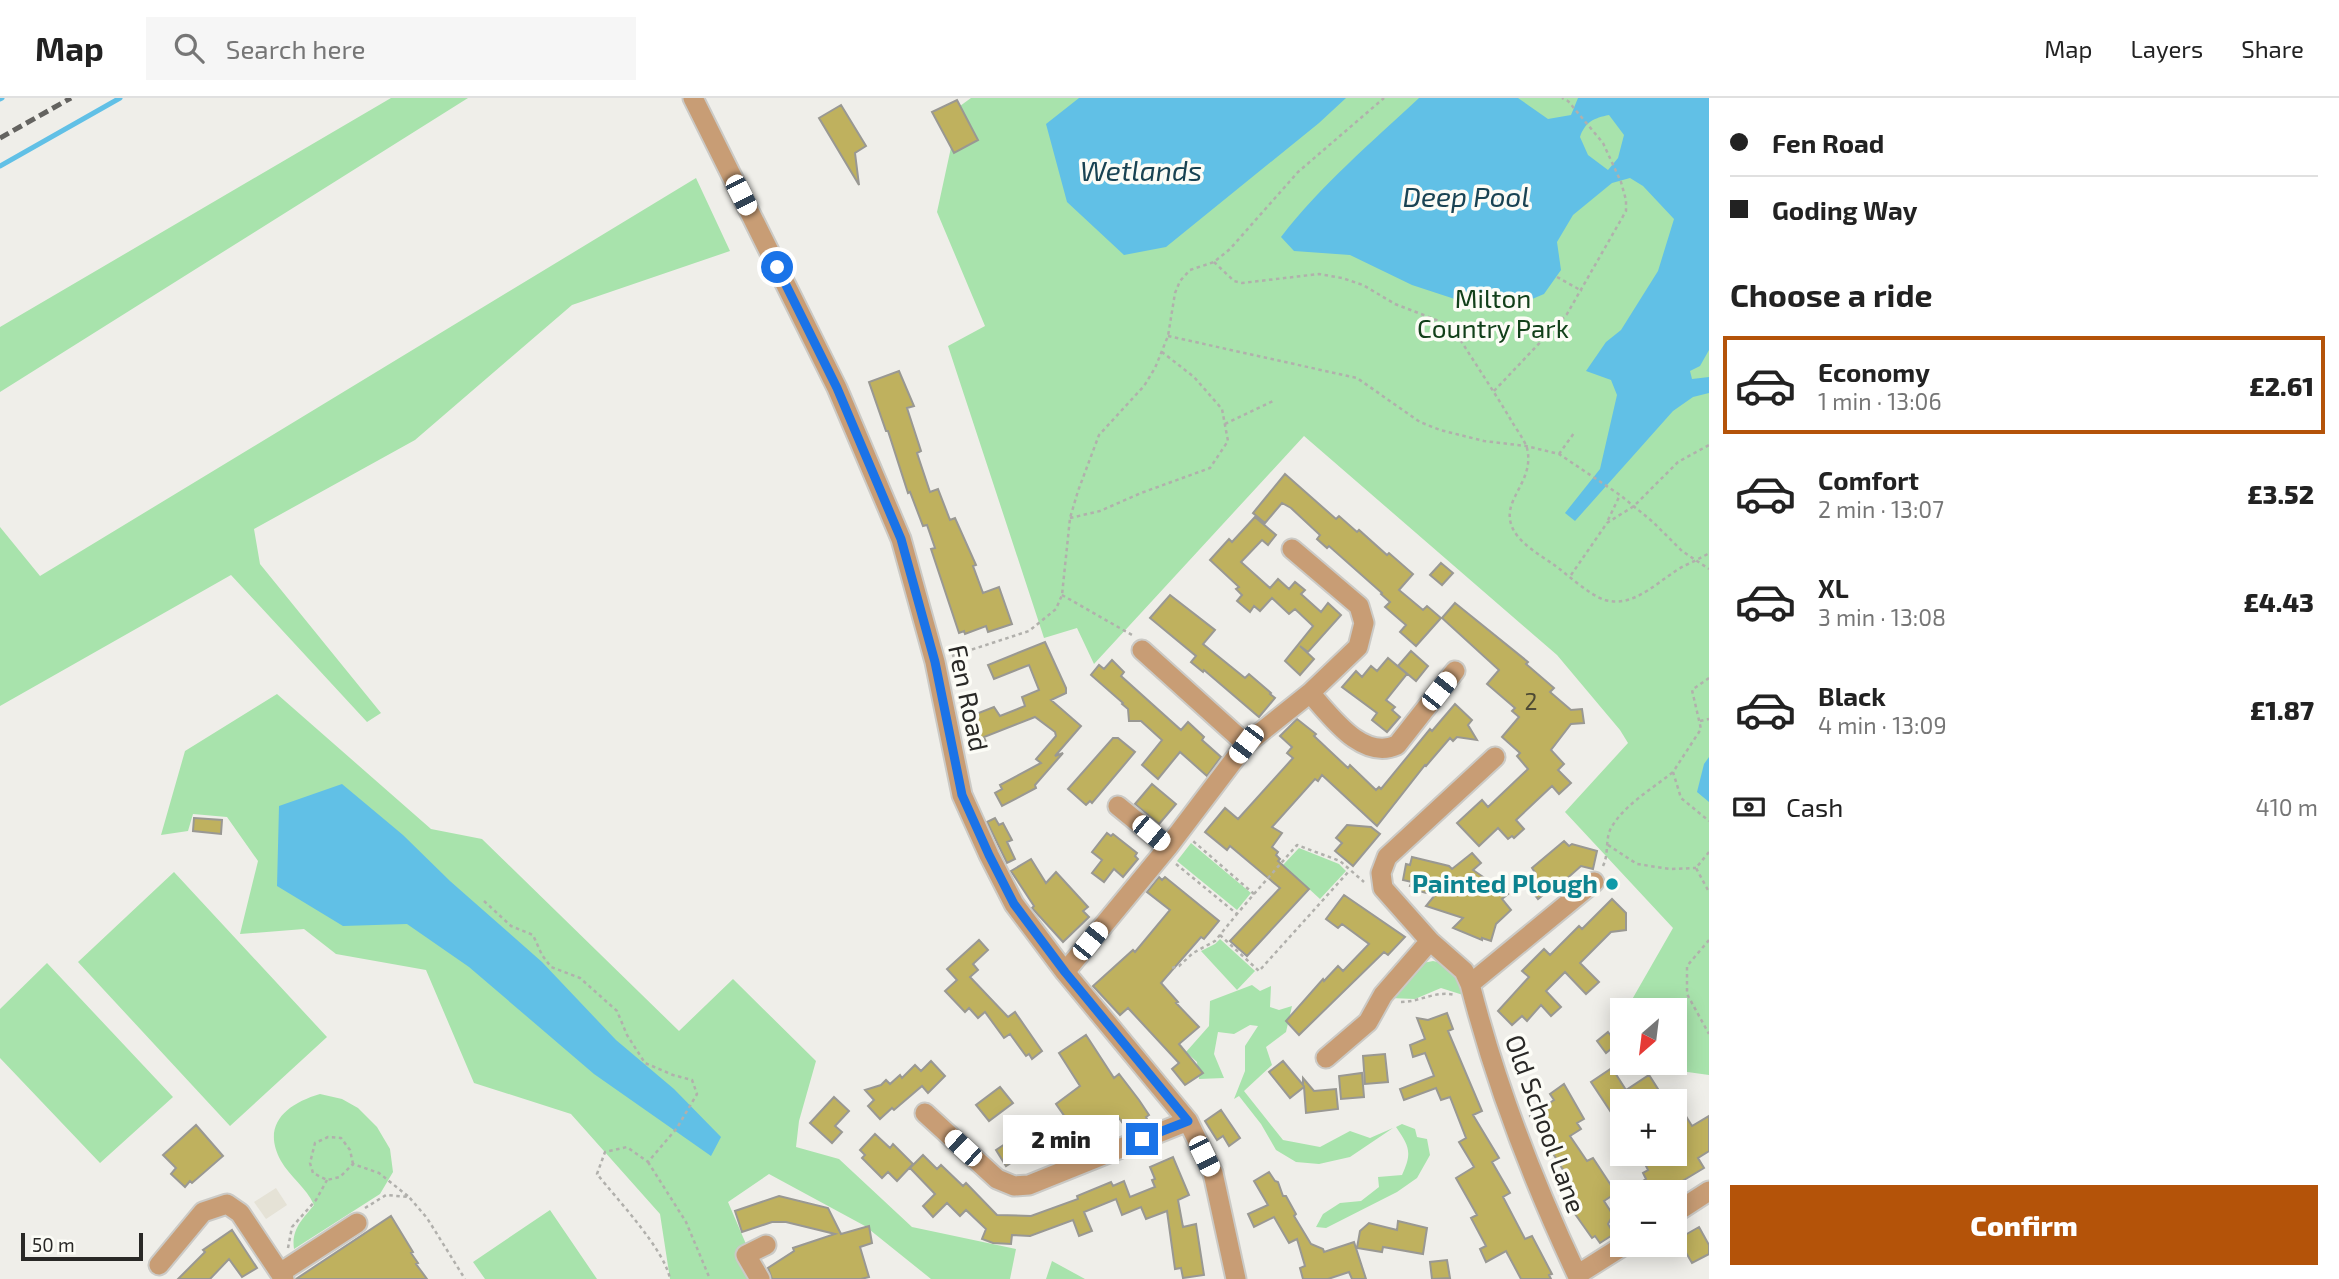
<!DOCTYPE html>
<meta charset="utf-8">
<style>
:root{--surface:#fff;--page:#f6f6f6;--text:#222;--muted:#767676;--line:#e0e0e0;--accent:#b45309}
body{margin:0;font-family:"Exo 2",sans-serif;background:var(--page);color:var(--text);height:100vh;display:flex;flex-direction:column;font-size:26px;white-space:nowrap}
*{box-sizing:border-box;margin:0}
p{font-size:23px;color:var(--muted)}
.icon{flex:none;width:38px;height:38px;fill:none;stroke:currentColor;stroke-width:2;stroke-linecap:round;stroke-linejoin:round}
.map{position:relative;flex:1;overflow:hidden}
.details{display:flex;flex-direction:column;background:var(--surface);width:630px}
.details>*{flex:none}
.banner{display:grid;align-content:center;height:154px;padding:0 21px;background:var(--surface)}
.needle{width:46px;rotate:208deg}
.tools{position:absolute;left:1610px;top:900px;display:grid;gap:14px}
.tools a{display:grid;place-items:center;width:77px;height:77px;border-radius:0px;background:var(--surface);box-shadow:0 4px 18px #0003;font-size:35px}
.scale{position:absolute;left:21px;bottom:18px;width:122px;box-sizing:border-box;padding-left:7px;border:4px solid #292826;border-top:0;font-size:19px;line-height:24px;white-space:nowrap;color:#292826;-webkit-text-stroke:5px #fcfcf6;paint-order:stroke}
.end{position:absolute;width:32px;height:32px;margin:-16px;border:9px solid #1a73e8;background:#fff;box-shadow:0 0 0 4px #fff}
.from{border-radius:50%}
.bubble{position:absolute;height:49px;border-radius:0px;background:var(--surface);box-shadow:0 4px 18px #0003;font-size:23px;font-weight:800;line-height:49px;text-align:center}
.car{position:absolute;width:21px;height:42px;margin:-21px -10px;border-radius:9px;box-shadow:0 0 5px 2px #0007;background:linear-gradient(#fff 24%,#345 0 40%,#fff 0 76%,#345 0 86%,#fff 0)}
.banner b{display:flex;align-items:center;gap:24px;height:66px;font-size:26px}
.banner b+b{border-top:2px solid var(--line)}
.banner i{width:18px;height:18px;background:var(--text)}
ul{padding:0;list-style:none}
li{display:flex;align-items:center;gap:21px;height:98px;margin:0 14px 10px;padding:0 7px;border:4px solid transparent;border-radius:0px}
li div{flex:1}
li b{display:block;font-size:26px}
li em{font-style:normal;font-weight:800}
li.active{border-color:var(--accent)}
li>.icon{width:63px;height:63px;stroke-width:1.5}
h2{padding:0 21px;font-size:32px;line-height:84px}
.pay{display:flex;align-items:center;gap:18px;height:77px;padding:0 21px;font-size:26px}
.pay p{margin-inline-start:auto}
.cta{display:flex;gap:14px;margin-top:auto;padding:14px 21px}
.cta a{flex:1;height:80px;border-radius:0px;background:var(--accent);color:#fff;font-size:28px;font-weight:800;line-height:80px;text-align:center}
header{display:flex;align-items:center;gap:42px;box-sizing:border-box;height:98px;padding:0 35px;background:var(--surface);border-bottom:2px solid var(--line)}
header strong{font-size:33px}
nav{display:flex;gap:38px;margin-inline-start:auto;font-size:24px}
.search{width:490px;height:63px;background:var(--page);display:flex;align-items:center;gap:18px;box-sizing:border-box;padding:0 24px;border-radius:0px;color:var(--muted);font-size:26px}
main{display:flex;flex:1;min-height:0}
.map>svg:first-child{display:block}
.built{fill:#e5e2d6}
.green{fill:#a8e3ac}
.water{fill:#61c0e6;fill-rule:evenodd}
.lines{fill:none;stroke-linecap:round;stroke-linejoin:round}
.stream{stroke:#61c0e6;stroke-width:5}
.building{fill:#bfb15e;stroke:#999893;stroke-width:2}
.minor-casing{stroke:#cbcac6;stroke-width:23}
.path{stroke:#b1b0ac;stroke-width:2.5;stroke-dasharray:3.5 3.5;stroke-linecap:butt}
.minor{stroke:#c89d75;stroke-width:19}
.rail{stroke:#646360;stroke-width:5;stroke-dasharray:10 5;stroke-linecap:butt}
.route{stroke:#1a73e8;stroke-width:9}
.culture-dot{fill:#0f9aa8;stroke:#fcfcf6;stroke-width:2.5}
.labels{text-anchor:middle;stroke-width:7;stroke-linejoin:round;paint-order:stroke}
.number-label{font-size:23px;fill:#4e4a34}
.park-label{font-size:26px;fill:#12401a;stroke:#fcfcf6}
.street-label{font-size:26px;fill:#292826;stroke:#fcfcf6}
.culture-label{font-size:26px;font-weight:bold;fill:#0d838f;stroke:#fcfcf6;text-anchor:end}
.water-label{font-size:28px;font-style:italic;fill:#194353;stroke:#fcfcf6}
</style>
<header>
<strong>Map</strong>
<div class="search"><svg class="icon" aria-label="search" viewBox="0 0 24 24"><circle cx="10" cy="10" r="6"/><path d="M15 15l6 6"/></svg>Search here</div>
<nav><a>Map</a><a>Layers</a><a>Share</a></nav>
</header>
<main>
<div class="map">
<svg width="1709" height="1181" viewBox="0 0 1709 1181">
<rect width="100%" height="100%" fill="#efeee9"/>
<path class="built" d="M276,1090L287,1107L266,1121L254,1104Z"/>
<path class="green" d="M391,0H468L0,294V229Z
M971,0H1709V977L1673,972L1659,964H1675V912H1626L1673,830L1565,714L1628,645L1620,632L1557,557L1304,338L1094,566L1077,530L1044,540L948,248L985,228L937,114L960,8Z
M696,80L730,153L572,207L415,342L254,431L260,466L381,615L367,624L231,477L0,608V429L40,478Z
M277,596L431,731L482,741L679,933L733,881L816,963L799,1023L796,1049L839,1061L912,1129L1016,1151L1010,1181H931L865,1128L769,1076L728,1104L761,1181H670L660,1116L571,1016L474,985L426,872L336,856L304,831L240,836L258,763L227,719L193,716L188,733L161,737L185,653Z
M1191,745L1251,795L1237,812L1177,763Z
M1299,750L1339,766L1346,773L1320,801L1283,767Z
M174,774L327,939L230,1028L78,864Z
M1220,841L1255,873L1237,892L1201,853L1215,846Z
M1433,863C1453,867 1457,879 1463,897L1441,890L1415,901L1390,900L1418,866Z
M47,865L173,999L100,1065L0,960V911Z
M1252,887L1260,893L1271,888L1270,909L1279,912L1292,908L1286,934L1266,949L1272,967L1244,993L1283,1042L1320,1049L1350,1033L1370,1040L1393,1030L1350,1059L1319,1066L1296,1064L1276,1052L1261,1026L1239,998L1234,1001L1245,973V948L1258,928L1250,927L1234,936L1218,934L1214,956L1224,980L1199,981L1197,964L1186,954L1209,928L1210,903Z
M320,996L342,1001L358,1010L377,1029L390,1051L393,1074L380,1096L294,1151C291,1131 303,1121 314,1107C306,1089 290,1079 281,1063C261,1027 286,1006 320,996Z
M1402,1026L1415,1031L1417,1039L1427,1041L1430,1057L1417,1080L1397,1094L1326,1130L1316,1129L1323,1116L1340,1105L1361,1103L1379,1089L1378,1079L1402,1077C1412,1055 1410,1049 1396,1029Z
M550,1112L597,1181H485L473,1164Z
M1052,1163L1085,1181H1046Z"/>
<path class="water" d="M1079,0H1346L1319,25L1166,149L1124,157L1067,104L1046,26Z
M1419,0H1518L1548,21L1571,17L1578,0H1709V252L1700,268L1690,273L1692,281L1709,279V295L1693,299L1673,313L1575,423L1565,415L1600,371L1617,297L1611,282L1586,273L1606,244L1621,232L1658,173L1674,121L1643,88L1630,80L1612,85L1573,117L1557,144L1561,172L1544,196L1516,208L1473,207L1412,187L1350,157L1294,153L1281,139C1320,88 1372,44 1419,0ZM1609,17L1624,37L1618,60L1608,72L1588,57L1580,39C1585,24 1594,20 1609,17Z
M1709,659V704L1697,694L1704,666Z
M342,686L403,737L450,783L542,864L616,942L674,991L721,1039L711,1058L594,976L469,869L407,826L343,828L277,788L279,708Z"/>
<g class="lines">
<path class="stream" d="M0,1L2,0
M0,68L120,0"/>
</g>
<path class="building" d="M957,2L978,42L954,55L932,14Z
M841,7L866,48L855,55L859,87L819,20Z
M899,273L914,308L907,310L921,353L917,355L930,394L938,391L950,422L955,420L976,467L973,468L983,495L999,489L1012,526L988,534L986,528L965,536L964,533L959,535L931,451L935,450L927,427L923,428L910,394L908,395L888,333H886L869,284Z
M1285,376L1336,421L1339,418L1357,434L1359,432L1387,457L1389,455L1413,476L1399,492L1423,512L1427,508L1441,520L1416,548L1400,534L1406,527L1385,509L1390,504L1381,496L1382,495L1329,448L1327,450L1317,441L1320,437L1291,410L1282,405L1265,425L1253,415Z
M1255,419L1276,437L1268,447L1262,442L1241,464L1270,490L1278,481L1289,491L1295,484L1305,492L1301,496L1321,514L1328,505L1341,517L1308,554L1300,548L1314,561L1300,577L1285,563L1313,528L1295,511L1289,516L1272,500L1260,513L1254,508L1250,514L1237,503L1242,497L1236,491L1239,489L1210,462L1229,441L1232,444Z
M1441,465L1453,475L1442,487L1430,477Z
M1170,497L1215,532L1203,546L1245,580L1249,576L1271,595L1270,596L1275,600L1259,619L1204,572L1203,574L1191,564L1196,558L1150,520Z
M1455,505L1528,564L1526,566L1554,590L1550,594L1571,612L1582,611L1584,625L1571,626L1551,652L1564,666L1558,672L1571,685L1559,696L1552,688L1516,722L1524,731L1514,740L1512,738L1508,741L1498,730L1479,748L1457,725L1482,702L1488,709L1528,671L1517,658L1520,655L1502,639L1519,619L1512,613L1515,610L1487,586L1499,572L1442,520Z
M1045,544L1066,590V595L1051,602L1081,628L1055,658L1063,655L1035,687L1036,690L1002,708L995,695L1002,691L1000,687L1041,665L1036,661L1056,638L1055,634L1035,619L984,639L986,644L973,650L964,626L978,620L976,616L994,609L1000,618L1025,608L1022,599L1039,592L1029,567L994,581L988,567Z
M1411,553L1428,568L1416,583L1398,568Z
M1388,560L1407,576L1386,602L1395,609L1392,612L1400,619L1387,634L1372,622L1377,615L1342,589L1356,573L1362,579L1371,568L1377,573Z
M1112,562L1124,574L1121,578L1181,632L1188,624L1204,639L1202,642L1221,659L1207,678L1180,654L1158,681L1142,667L1162,642L1141,623H1129L1128,611L1122,606L1123,605L1091,577L1099,567L1104,571Z
M1455,606L1472,622L1468,627L1477,642L1457,639L1453,643L1450,640L1426,668L1425,667L1377,728L1322,677L1318,683L1315,681L1272,729L1282,735L1272,749L1278,754L1276,757L1280,761L1278,763L1309,791L1247,858L1230,843L1280,790L1230,748L1227,752L1205,734L1225,710L1238,721L1293,660L1287,655L1292,649L1280,638L1297,621L1316,636L1314,638L1348,670L1350,667L1376,692L1379,689L1381,691L1430,631L1432,633Z
M1113,640H1118L1135,654L1092,705L1090,703L1086,707L1068,691Z
M1152,686L1176,706L1159,726L1135,706Z
M194,720L222,722L221,736L193,733Z
M995,720L999,727L1003,725L1012,742L1007,744L1015,761L1007,765L987,724Z
M1347,727L1371,729L1380,736L1353,768L1335,753L1342,745L1336,740Z
M1107,735L1111,738L1113,736L1137,755L1135,758L1138,761L1123,779L1114,771L1104,784L1092,775L1102,762L1092,754Z
M1564,743L1569,748L1572,746L1597,753L1593,771L1581,768L1554,792L1552,790L1538,801L1530,791L1538,785L1533,779L1536,776L1532,770Z
M1472,755L1481,765L1473,772L1508,796L1502,801L1511,812L1496,826L1491,843L1482,840V842L1453,830L1463,820L1426,808L1435,797L1415,792L1416,790L1410,788L1412,784L1403,782L1406,766L1410,767L1412,759L1449,768L1452,771Z
M1031,761L1046,785L1056,774L1088,809L1083,813L1089,819L1063,844L1032,810L1034,808L1011,773Z
M1159,779L1162,782L1165,779L1219,823L1204,841L1201,839L1161,885L1178,904L1176,905L1199,929L1179,946L1203,975L1185,987L1172,971L1179,965L1128,910L1120,917L1093,888L1133,852L1135,854L1170,812L1147,794Z
M1344,797L1405,839L1388,857L1384,854L1299,937L1286,923L1323,881L1324,883L1338,868L1343,873L1369,846L1342,826L1338,830L1326,821Z
M1612,801L1626,815V832L1611,834L1580,865L1599,884L1586,896L1565,874L1546,893L1561,909L1551,918L1541,907L1527,923L1522,918L1512,927L1498,913L1529,879L1522,873L1544,851L1550,857L1579,828L1582,831Z
M979,842L988,852L973,866L978,872L970,879L1008,919L1015,914L1042,953L1032,961L1029,956L1026,958L1010,936L1004,940L985,914L978,920L969,910L965,914L945,893L957,882L947,871Z
M1447,915L1453,931L1448,933L1482,1013L1473,1017L1499,1060L1492,1064L1510,1095L1503,1099L1525,1141L1532,1138L1552,1176L1549,1177L1551,1181H1521L1506,1153L1486,1164L1480,1151L1486,1148L1471,1120L1477,1117L1456,1080L1474,1069L1459,1044L1466,1040L1450,999L1441,1002L1436,990L1404,1002L1400,991L1434,978L1425,955L1413,959L1410,947L1425,941L1417,920L1428,922Z
M1608,934L1617,946L1606,955L1597,943Z
M1086,937L1114,980L1119,976L1139,1002L1149,1017L1146,1019L1147,1021L1129,1034L1119,1020L1088,1041L1082,1031L1039,1059L1034,1050L1006,1068L996,1052L1032,1028L1037,1037L1065,1019L1056,1006L1080,988L1059,955Z
M1385,956L1388,984L1365,986L1363,958Z
M931,963L945,978L928,995L922,988L894,1012L892,1010L880,1021L868,1008L874,1002L865,992L881,987L886,982L890,986L900,977L902,980L915,967L921,973Z
M1283,963L1303,987V980L1314,993L1336,991L1338,1011L1306,1015L1304,989L1290,1000L1269,974Z
M1612,970L1626,992L1649,977L1658,991L1640,1003H1622V1031L1591,984Z
M1362,975L1364,999L1341,1001L1339,978Z
M1564,986L1584,1021L1577,1025L1581,1031L1570,1038L1587,1063L1593,1060L1616,1095L1604,1103L1613,1117L1608,1126L1614,1136L1600,1145L1595,1138L1592,1140L1563,1099L1557,1087L1568,1080L1530,1018L1554,1002L1550,996Z
M1000,989L1013,1005L989,1023L976,1007Z
M834,999L849,1013L835,1028L842,1034L832,1045L810,1025Z
M1221,1012L1240,1040L1229,1048L1223,1038L1217,1042L1205,1023Z
M1684,1015L1692,1028L1709,1018V1053L1698,1060L1704,1070L1664,1094H1625L1646,1081L1643,1075L1648,1072L1644,1064L1659,1055H1675V1021Z
M196,1027L223,1058L192,1085L190,1083L185,1089L171,1076L176,1070L163,1057Z
M875,1036L890,1050L893,1046L913,1066L897,1083L888,1074L882,1080L862,1060L865,1057L860,1052Z
M923,1057L937,1071L941,1067L963,1088L966,1085L997,1117L1031,1118L1078,1101L1077,1098L1111,1084L1113,1088L1124,1083L1130,1099L1155,1089L1152,1082L1155,1081L1150,1069L1173,1059L1189,1097L1178,1102L1183,1129L1196,1126L1204,1177L1183,1180L1181,1170L1175,1171L1167,1113L1146,1121L1141,1109L1122,1117L1116,1101L1084,1114L1092,1133L1079,1138L1073,1122L1030,1138L1012,1137L1011,1146L993,1145L982,1141L986,1131L966,1112L960,1118L947,1105L933,1119L923,1108L935,1096L910,1070Z
M1269,1074L1275,1083L1278,1084L1283,1098H1286L1296,1116L1294,1118L1311,1146L1323,1151L1324,1154L1354,1144L1366,1181H1352L1349,1174L1328,1181H1303L1300,1170L1305,1168L1297,1141L1289,1145L1274,1119L1254,1129L1248,1116L1268,1107L1254,1083Z
M779,1098L828,1110L841,1136L869,1128L872,1145L860,1149L869,1179L861,1181H772L768,1170L794,1153L793,1150L835,1136L786,1124H772L742,1134L735,1113Z
M391,1118L413,1154L411,1155L418,1165L416,1166L427,1181H296Z
M1398,1123L1427,1130L1423,1156L1383,1149L1382,1154L1357,1150L1360,1133L1369,1125L1397,1132Z
M1699,1129L1709,1147V1156L1692,1165L1678,1141Z
M232,1132L257,1170L242,1179L229,1161L210,1181H178L205,1154L203,1152Z
M1447,1162L1450,1180L1432,1181L1430,1164Z"/>
<g class="lines">
<defs>
<path id="minor" d="M693,0L837,290L901,441L935,564L962,697L989,757L1014,806L1065,874L1188,1023L1213,1075L1236,1181
M1292,451L1359,508L1364,525L1358,549L1310,595C1331,618 1362,663 1397,647L1455,573
M1142,552L1246,646
M1495,659L1387,759L1381,775L1383,790L1430,843L1464,873L1470,886C1496,988 1534,1086 1579,1181
M1118,708L1168,749
M1065,874L1168,749L1246,646L1310,595
M1470,886L1594,784
M1326,960L1368,924L1383,897L1430,843
M925,1015L997,1081L1014,1088L1029,1087L1188,1023
M1675,1115L1709,1093
M159,1167L203,1114L227,1106L240,1115L284,1181
M280,1175L357,1125
M1577,1177L1626,1146
M760,1181L746,1157L766,1147"/>
</defs>
<use href="#minor" class="minor-casing"/>
<path class="path" d="M1214,164L1234,183L1242,185L1319,176L1342,180L1363,187L1395,206L1447,226L1454,232C1473,262 1493,292 1511,322C1516,331 1524,341 1527,350C1535,383 1503,400 1511,426C1516,443 1538,456 1553,466C1567,476 1589,497 1605,502C1636,511 1661,479 1686,467C1694,463 1701,460 1709,455
M1557,179L1582,193
M1168,238L1357,280L1420,324L1440,332L1484,343L1526,348L1559,356L1620,397L1653,424L1682,453L1709,471
M1494,293L1567,216L1626,113V102L1621,84L1603,45L1568,3L1562,0
M1225,326L1273,303
M1559,356L1574,335
M1070,420L1100,413L1141,395L1210,370L1228,343L1222,311L1194,279L1162,254
M1608,422L1620,397
M1571,477L1607,425L1634,408L1678,364L1709,347
M1062,497L1132,537
M952,558L1029,533L1056,511L1062,497L1070,420L1078,393L1099,337L1144,288L1155,270L1168,238L1175,195L1180,183L1190,172L1214,164L1230,151L1298,74L1384,0
M1709,580L1692,592L1701,631L1673,674L1681,700L1709,723
M1700,623L1709,621
M1608,747L1637,766L1670,771L1696,770
M1709,754L1696,770L1709,794
M1176,766L1237,816L1254,796L1193,743
M1603,768C1609,756 1605,741 1611,730C1624,707 1652,691 1673,674
M1254,796L1297,747L1340,763L1364,784
M484,803L511,828L533,837L542,857L551,869L580,880L617,913L627,937L645,965L673,977L692,982L697,996L677,1030L648,1064L627,1049L605,1054L597,1076C616,1100 665,1152 670,1181
M1220,837L1259,873L1350,772
M1709,842L1687,868V896L1709,936
M1172,870L1179,868L1193,855L1215,843L1237,816
M1401,904C1420,904 1436,892 1455,897
M648,1064L686,1124L710,1181
M353,1066L350,1052L341,1040L328,1039L315,1045L310,1065L313,1075L327,1082L340,1079L353,1066L379,1075L409,1099
M365,1110L386,1097L409,1099L427,1120L465,1181
M288,1150L292,1129L316,1102L327,1082"/>
<use href="#minor" class="minor"/>
<path class="rail" d="M0,40L71,0"/>
</g>
<g class="lines">
<path class="route" d="M777,169L837,290L901,441L935,564L962,697L989,757L1014,806L1065,874L1188,1023L1142,1041"/>
</g>
<circle class="culture-dot" cx="1612" cy="786" r="7"/>
<g class="labels">
<g class="number-label">
<text x="1531" y="612">2</text>
</g>
<g class="park-label">
<text x="1493" y="210">Milton<tspan x="1493" dy="30">Country Park</tspan></text>
</g>
<g class="street-label">
<text transform="translate(968 600) rotate(78)" y="9">Fen Road</text>
<text transform="translate(1545 1026) rotate(70)" y="9">Old School Lane</text>
</g>
<g class="culture-label">
<text x="1598" y="795">Painted Plough</text>
</g>
<g class="water-label">
<text x="1141" y="83">Wetlands</text>
<text x="1466" y="109">Deep Pool</text>
</g>
</g>
</svg>
<div class="tools">
<a><svg class="needle" viewBox="-14 -14 28 28"><path d="M0-13l5 13h-10z" fill="#e53935"/><path d="M0 13l5-13h-10z" fill="#767676"/></svg></a>
<a>+</a>
<a>−</a>
</div>
<div class="scale">50 m</div>
<i class="end from" style="left:777px;top:169px"></i>
<i class="end" style="left:1142px;top:1041px"></i>
<div class="bubble" style="left:1003px;top:1017px;width:116px">2 min</div>
<i class="car" style="left:741px;top:97px;rotate:153deg"></i>
<i class="car" style="left:1439px;top:593px;rotate:38deg"></i>
<i class="car" style="left:1246px;top:646px;rotate:217deg"></i>
<i class="car" style="left:1151px;top:735px;rotate:130deg"></i>
<i class="car" style="left:1090px;top:843px;rotate:39deg"></i>
<i class="car" style="left:963px;top:1050px;rotate:313deg"></i>
<i class="car" style="left:1204px;top:1058px;rotate:154deg"></i>
</div>
<section class="details">
<div class="banner">
<b><i class="from"></i>Fen Road</b>
<b><i></i>Goding Way</b>
</div>
<h2>Choose a ride</h2>
<ul>
<li class="active"><svg class="icon" aria-label="car" viewBox="0 0 24 24"><path d="M5 17H2v-5l4-1 3-4h7l3 4 3 1v5h-3M9 17h6M6 11h13"/><circle cx="7" cy="17" r="2"/><circle cx="17" cy="17" r="2"/></svg><div><b>Economy</b><p>1 min · 13:06</p></div><em>£2.61</em></li>
<li><svg class="icon" aria-label="car" viewBox="0 0 24 24"><path d="M5 17H2v-5l4-1 3-4h7l3 4 3 1v5h-3M9 17h6M6 11h13"/><circle cx="7" cy="17" r="2"/><circle cx="17" cy="17" r="2"/></svg><div><b>Comfort</b><p>2 min · 13:07</p></div><em>£3.52</em></li>
<li><svg class="icon" aria-label="car" viewBox="0 0 24 24"><path d="M5 17H2v-5l4-1 3-4h7l3 4 3 1v5h-3M9 17h6M6 11h13"/><circle cx="7" cy="17" r="2"/><circle cx="17" cy="17" r="2"/></svg><div><b>XL</b><p>3 min · 13:08</p></div><em>£4.43</em></li>
<li><svg class="icon" aria-label="car" viewBox="0 0 24 24"><path d="M5 17H2v-5l4-1 3-4h7l3 4 3 1v5h-3M9 17h6M6 11h13"/><circle cx="7" cy="17" r="2"/><circle cx="17" cy="17" r="2"/></svg><div><b>Black</b><p>4 min · 13:09</p></div><em>£1.87</em></li>
</ul>
<div class="pay"><svg class="icon" aria-label="cash" viewBox="0 0 24 24"><path d="M3 7h18v10H3z"/><circle cx="12" cy="12" r="2"/></svg>Cash<p>410 m</p></div>
<div class="cta"><a>Confirm</a></div>
</section>
</main>
